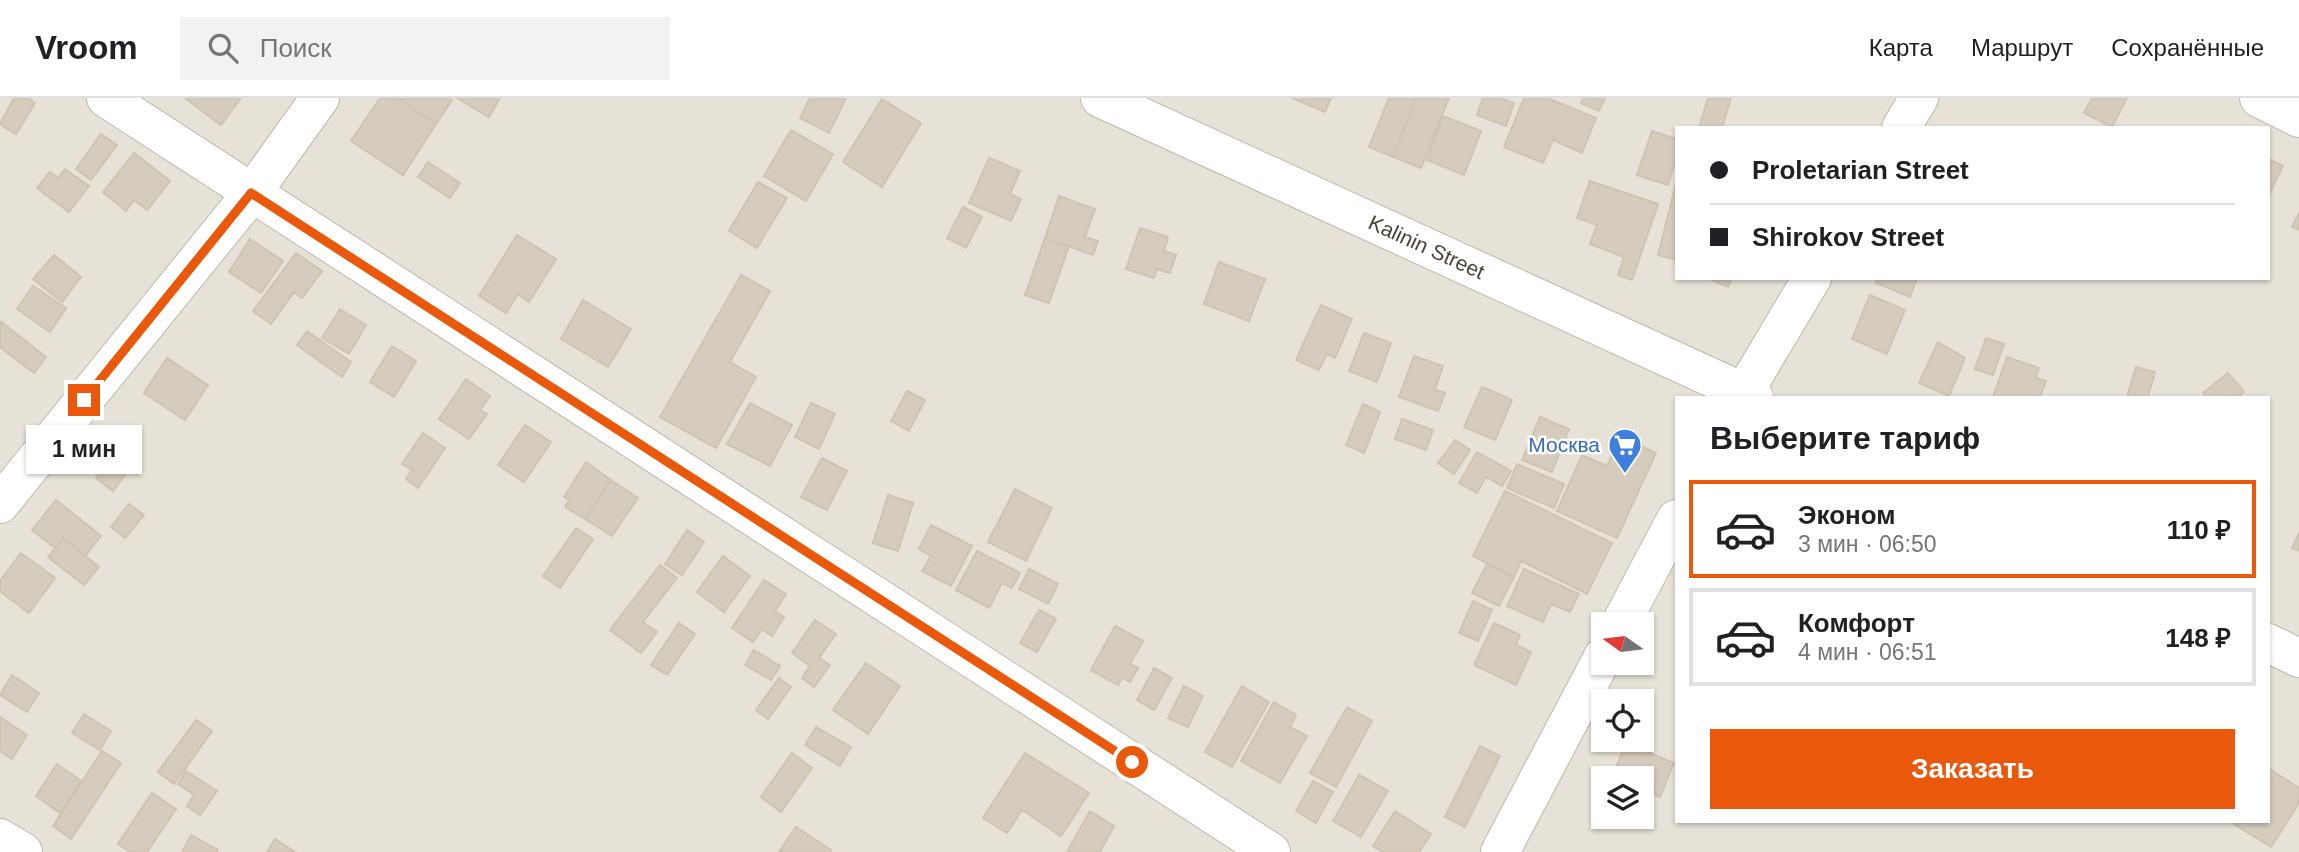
<!DOCTYPE html>
<html lang="ru">
<meta charset="utf-8">
<style>
:root{--surface:#fff;--page:#f2f2f2;--text:#202124;--muted:#757577;--line:#e0e0e0;--accent:#ea580c}
body{margin:0;font-family:Arial,sans-serif;background:var(--page);color:var(--text);height:100vh;display:flex;flex-direction:column;font-size:26px;white-space:nowrap}
*{box-sizing:border-box;margin:0}
p{font-size:23px;color:var(--muted)}
.icon{flex:none;width:38px;height:38px;fill:none;stroke:currentColor;stroke-width:2;stroke-linecap:round;stroke-linejoin:round}
.map{position:relative;flex:1;overflow:hidden}
.panel{position:absolute;left:1675px;top:298px;width:595px;height:427px;display:flex;flex-direction:column;background:var(--surface);border-radius:0px;box-shadow:0 2px 5px #0004}
.panel>*{flex:none}
.hud{position:absolute;left:1675px;top:28px;width:595px;height:154px;border-radius:0px;box-shadow:0 2px 5px #0004;display:grid;align-content:center;height:154px;padding:0 35px;background:var(--surface)}
.needle{width:46px;rotate:284deg}
.controls{position:absolute;left:1591px;top:514px;display:grid;gap:14px}
.controls a{display:grid;place-items:center;width:63px;height:63px;border-radius:0px;background:var(--surface);box-shadow:0 2px 5px #0004;font-size:35px}
.end{position:absolute;width:32px;height:32px;margin:-16px;border:9px solid #ea580c;background:#fff;box-shadow:0 0 0 4px #fff}
.from{border-radius:50%}
.bubble{position:absolute;height:49px;border-radius:0px;background:var(--surface);box-shadow:0 2px 5px #0004;font-size:23px;font-weight:700;line-height:49px;text-align:center}
.hud b{display:flex;align-items:center;gap:24px;height:66px;font-size:26px}
.hud b+b{border-top:2px solid var(--line)}
.hud i{width:18px;height:18px;background:var(--text)}
ul{padding:0;list-style:none}
li{display:flex;align-items:center;gap:21px;height:98px;margin:0 14px 10px;padding:0 21px;border:4px solid var(--line);border-radius:0px}
li div{flex:1}
li b{display:block;font-size:26px}
li em{font-style:normal;font-weight:700}
li.current{border-color:var(--accent)}
li>.icon{width:63px;height:63px;stroke-width:1.5}
h2{padding:0 35px;font-size:32px;line-height:84px}
.cta{display:flex;gap:14px;margin-top:auto;padding:14px 35px}
.cta a{flex:1;height:80px;border-radius:0px;background:var(--accent);color:#fff;font-size:28px;font-weight:700;line-height:80px;text-align:center}
header{display:flex;align-items:center;gap:42px;box-sizing:border-box;height:98px;padding:0 35px;background:var(--surface);border-bottom:2px solid var(--line)}
header strong{font-size:33px}
nav{display:flex;gap:38px;margin-inline-start:auto;font-size:24px}
.search{width:490px;height:63px;background:var(--page);display:flex;align-items:center;gap:18px;box-sizing:border-box;padding:0 24px;border-radius:0px;color:var(--muted);font-size:26px}
.map>svg:first-child{display:block}
.residential{fill:#e7e2d7;fill-rule:evenodd}
.building{fill:#d5ccbe;stroke:#d0c4b1;stroke-width:2}
.lines{fill:none;stroke-linecap:round;stroke-linejoin:round}
.minor-casing{stroke:#bfb8ab;stroke-width:40}
.minor{stroke:#fff;stroke-width:38}
.route{stroke:#ea580c;stroke-width:9}
.labels{text-anchor:middle;stroke-width:5;stroke-linejoin:round;paint-order:stroke}
.street-label{font-size:21px;fill:#474137;stroke:#fff}
.shop-label{font-size:21px;fill:#366cbe;stroke:#fff;text-anchor:end}
</style>
<header>
<strong>Vroom</strong>
<div class="search"><svg class="icon" aria-label="search" viewBox="0 0 24 24"><circle cx="10" cy="10" r="6"/><path d="M15 15l6 6"/></svg>Поиск</div>
<nav><a>Карта</a><a>Маршрут</a><a>Сохранённые</a></nav>
</header>
<div class="map">
<svg width="2299" height="754" viewBox="0 0 2299 754">
<rect width="100%" height="100%" fill="#f4f0e8"/>
<path class="residential" d="M0,0H2299V754H0ZM1676,30H2268V180H1676ZM1676,299H2268V723H1676ZM1603,527H1642V565H1603ZM1603,604H1642V642H1603ZM1603,681H1642V719H1603Z"/>
<path class="building" d="M14,0H28L35,5L16,36L0,26Z
M185,0H241L221,27Z
M380,0H397L436,26L403,77L351,43Z
M397,0H449L452,2L436,26Z
M457,0H500L489,19Z
M810,0H846L829,35L800,20Z
M1292,0H1331L1325,14Z
M1389,0H1416L1393,59L1369,49Z
M1416,0H1449L1421,70L1393,59Z
M1483,0H1500L1514,5L1506,28L1477,17Z
M1524,0H1547L1596,20L1582,55L1553,42L1543,65L1504,49Z
M1583,0H1605L1599,13L1581,5Z
M1708,0H1731L1722,30H1699Z
M2092,0H2127L2112,29L2084,15Z
M882,1L921,25L882,89L843,64Z
M1443,18L1481,33L1464,77L1427,62Z
M791,32L833,56L806,103L764,78Z
M1652,33L1676,41V61L1668,87L1637,77Z
M101,36L117,47L91,82L76,71Z
M134,55L170,83L147,112L134,102L126,113L103,94Z
M989,60L1020,73L1010,96L1021,101L1011,123L969,105Z
M2268,61L2283,68L2268,99Z
M428,64L460,85L450,100L418,79Z
M65,71L89,88L69,114L37,90L50,74L58,80Z
M1590,83L1658,106L1632,182L1618,177L1624,159L1590,146L1597,127L1577,120Z
M758,84L787,100L757,150L729,133Z
M1676,86V162L1658,157Z
M1059,98L1095,111L1085,139L1098,143L1093,157L1045,140Z
M963,109L982,119L966,150L947,140Z
M2299,115V132L2292,129Z
M1140,130L1168,139L1164,153L1176,157L1170,175L1157,171L1154,180L1126,171Z
M517,137L556,161L529,204L518,196L506,215L479,198Z
M1045,140L1069,148L1049,205L1025,197Z
M250,141L283,163L261,195L229,174Z
M296,155L322,173L302,200L294,194L271,226L253,213Z
M54,157L81,179L62,204L33,181Z
M1219,164L1265,181L1249,223L1204,206Z
M741,177L770,193L730,264L756,279L716,350L660,319Z
M1708,180H1732L1728,189Z
M1878,180H1917L1910,199L1876,185Z
M33,188L66,210L50,234L17,211Z
M1870,197L1905,212L1887,256L1852,241Z
M583,202L631,231L608,269L561,241Z
M1321,207L1352,221L1335,260L1327,256L1319,272L1296,262Z
M340,211L366,227L349,256L322,240Z
M0,223L46,259L34,275L0,249Z
M307,233L351,264L342,279L297,247Z
M1364,235L1391,245L1377,284L1349,273Z
M1986,240L2004,246L1993,277L1975,271Z
M1938,244L1965,260L1949,298L1919,285Z
M392,248L416,263L394,299L370,284Z
M1414,258L1443,268L1435,292L1445,295L1438,313L1399,299Z
M2007,259L2039,270L2036,280L2046,283L2040,299H1993Z
M167,260L208,287L185,322L144,295Z
M2136,269L2155,274L2148,299H2127Z
M2228,275L2244,294L2238,299H2206L2203,295Z
M466,281L490,298L480,312L487,316L469,341L439,321Z
M1482,289L1512,302L1495,342L1464,329Z
M907,293L925,302L909,333L891,323Z
M750,305L792,327L770,368L727,346Z
M811,305L835,316L819,351L795,339Z
M1363,306L1380,314L1364,355L1346,347Z
M1540,319L1569,331L1552,374L1522,362Z
M1402,321L1433,332L1426,352L1395,341Z
M525,327L551,344L524,384L498,367Z
M423,335L445,350L418,390L406,381L412,372L402,366Z
M1620,338L1656,355L1617,440L1557,413L1582,357L1607,368Z
M1455,342L1470,352L1454,376L1438,365Z
M105,343L134,364L113,393L96,380L103,370L91,361Z
M1477,354L1511,373L1502,388L1486,379L1477,395L1459,385Z
M822,360L847,373L827,412L801,399Z
M586,364L611,382L585,421L565,409L569,402L564,399Z
M1517,366L1564,386L1554,410L1507,390Z
M611,382L638,400L612,438L585,421Z
M1015,391L1052,410L1026,463L988,444Z
M1505,393L1612,445L1587,496L1521,463L1514,479L1473,458Z
M888,397L913,405L898,453L873,445Z
M56,402L101,438L85,458L63,440L55,450L32,432Z
M129,406L144,417L125,440L111,429Z
M931,427L972,448L951,488L922,473L931,458L919,451Z
M576,430L593,441L560,490L543,478Z
M687,432L704,444L682,477L665,466Z
M2299,435V453L2292,450Z
M63,440L99,469L84,487L48,459Z
M977,453L1020,475L1012,490L1002,485L989,510L956,492Z
M21,455L55,480L29,515L0,493V483Z
M723,458L750,478L724,514L697,494Z
M1487,466L1514,479L1499,508L1472,495Z
M660,467L677,480L643,524L657,534L641,555L610,532Z
M1029,471L1058,486L1048,506L1019,491Z
M1524,471L1579,496L1570,514L1551,506L1543,524L1507,508Z
M764,482L786,496L775,513L784,519L772,538L762,531L753,544L732,530Z
M1473,503L1492,512L1478,543L1459,535Z
M1039,512L1056,521L1037,554L1020,545Z
M815,522L836,536L819,560L830,567L814,589L802,580L810,568L792,555Z
M679,525L695,536L667,577L651,567Z
M1494,525L1520,537L1516,547L1531,554L1516,587L1474,567Z
M1115,528L1143,543L1130,566L1138,570L1130,584L1122,579L1118,587L1091,572Z
M754,552L780,568L771,582L745,567Z
M866,565L900,588L868,636L833,612Z
M1154,570L1172,580L1154,612L1137,602Z
M12,577L39,595L27,614L0,597Z
M779,580L791,589L768,621L756,612Z
M1184,588L1203,598L1188,629L1168,620Z
M1242,588L1269,604L1232,669L1205,654Z
M1274,604L1296,617L1290,629L1307,638L1280,685L1241,663Z
M1347,609L1372,623L1336,689L1310,675Z
M84,616L111,633L100,652L72,635Z
M0,619L27,637L12,661L0,653Z
M196,622L212,633L174,686L158,674Z
M816,629L851,649L840,668L805,647Z
M1626,645L1674,665L1660,699L1642,691V681L1612,679Z
M1480,648L1500,658L1465,729L1445,719Z
M102,653L121,665L71,741L53,728Z
M792,655L812,670L781,714L761,699Z
M1025,655L1089,695L1061,738L1022,712L1007,735L983,720Z
M57,666L81,683L60,715L36,698Z
M2268,670L2299,690V705L2271,749L2229,723H2268Z
M186,673L217,693L200,717L187,708L194,697L178,686Z
M1359,677L1388,693L1361,739L1333,723Z
M1313,683L1333,694L1316,725L1296,713Z
M152,695L176,711L147,754H130L118,746Z
M1090,713L1114,728L1100,754H1067Z
M1395,713L1431,736L1419,754H1383L1373,748Z
M796,729L831,752L830,754H779Z
M191,737L218,752L217,754H182Z
M275,741L295,754H267Z"/>
<g class="lines">
<defs>
<g id="minor">
<path d="M106,0L1271,754"/>
<path id="s1" d="M1100,0L1754,299"/>
<path d="M2259,0L2299,20"/>
<path d="M1901,30L1919,0"/>
<path d="M1741,299L1812,180"/>
<path d="M0,406L252,95L320,0"/>
<path d="M1620,527L1676,421"/>
<path d="M2268,545L2299,560"/>
<path d="M0,740L23,754"/>
<path d="M1500,754L1603,559"/>
</g>
</defs>
<use href="#minor" class="minor-casing"/>
<use href="#minor" class="minor"/>
</g>
<g class="lines">
<path class="route" d="M84,302L251,95L1132,664"/>
</g>
<defs>
<symbol id="supermarket-pin" viewBox="-11 -11 22 30"><path d="M0 17L-7.5 6A9.5 9.5 0 1 1 7.5 6Z" fill="#3f7fe0" stroke="#fff"/><path d="M-6-5.5h2.5l.6 2H6L4.5 2H-2.5L-4.4-4H-6ZM-1.5 3.2a1.3 1.3 0 1 0 .1 0ZM3 3.2a1.3 1.3 0 1 0 .1 0Z" fill="#fff"/></symbol>
</defs>
<g fill-rule="evenodd">
<use href="#supermarket-pin" x="1606" y="328" width="38" height="52"/>
</g>
<g class="labels">
<g class="street-label">
<text dy="7" stroke="none"><textPath href="#s1" startOffset="359">Kalinin Street</textPath></text>
</g>
<g class="shop-label">
<text x="1600" y="354">Москва</text>
</g>
</g>
</svg>
<div class="controls">
<a><svg class="needle" viewBox="-14 -14 28 28"><path d="M0-13l5 13h-10z" fill="#e53935"/><path d="M0 13l5-13h-10z" fill="#757577"/></svg></a>
<a><svg class="icon" aria-label="locate" viewBox="0 0 24 24"><circle cx="12" cy="12" r="6"/><path d="M12 2v4M12 18v4M2 12h4M18 12h4"/></svg></a>
<a><svg class="icon" aria-label="layers" viewBox="0 0 24 24"><path d="M12 4l9 5-9 5-9-5zM3 14l9 5 9-5"/></svg></a>
</div>
<i class="end from" style="left:1132px;top:664px"></i>
<i class="end" style="left:84px;top:302px"></i>
<div class="bubble" style="left:26px;top:327px;width:116px">1 мин</div>
<div class="hud">
<b><i class="from"></i>Proletarian Street</b>
<b><i></i>Shirokov Street</b>
</div>
<section class="panel">
<h2>Выберите тариф</h2>
<ul>
<li class="current"><svg class="icon" aria-label="car" viewBox="0 0 24 24"><path d="M5 17H2v-5l4-1 3-4h7l3 4 3 1v5h-3M9 17h6M6 11h13"/><circle cx="7" cy="17" r="2"/><circle cx="17" cy="17" r="2"/></svg><div><b>Эконом</b><p>3 мин · 06:50</p></div><em>110 ₽</em></li>
<li><svg class="icon" aria-label="car" viewBox="0 0 24 24"><path d="M5 17H2v-5l4-1 3-4h7l3 4 3 1v5h-3M9 17h6M6 11h13"/><circle cx="7" cy="17" r="2"/><circle cx="17" cy="17" r="2"/></svg><div><b>Комфорт</b><p>4 мин · 06:51</p></div><em>148 ₽</em></li>
</ul>
<div class="cta"><a>Заказать</a></div>
</section>
</div>
